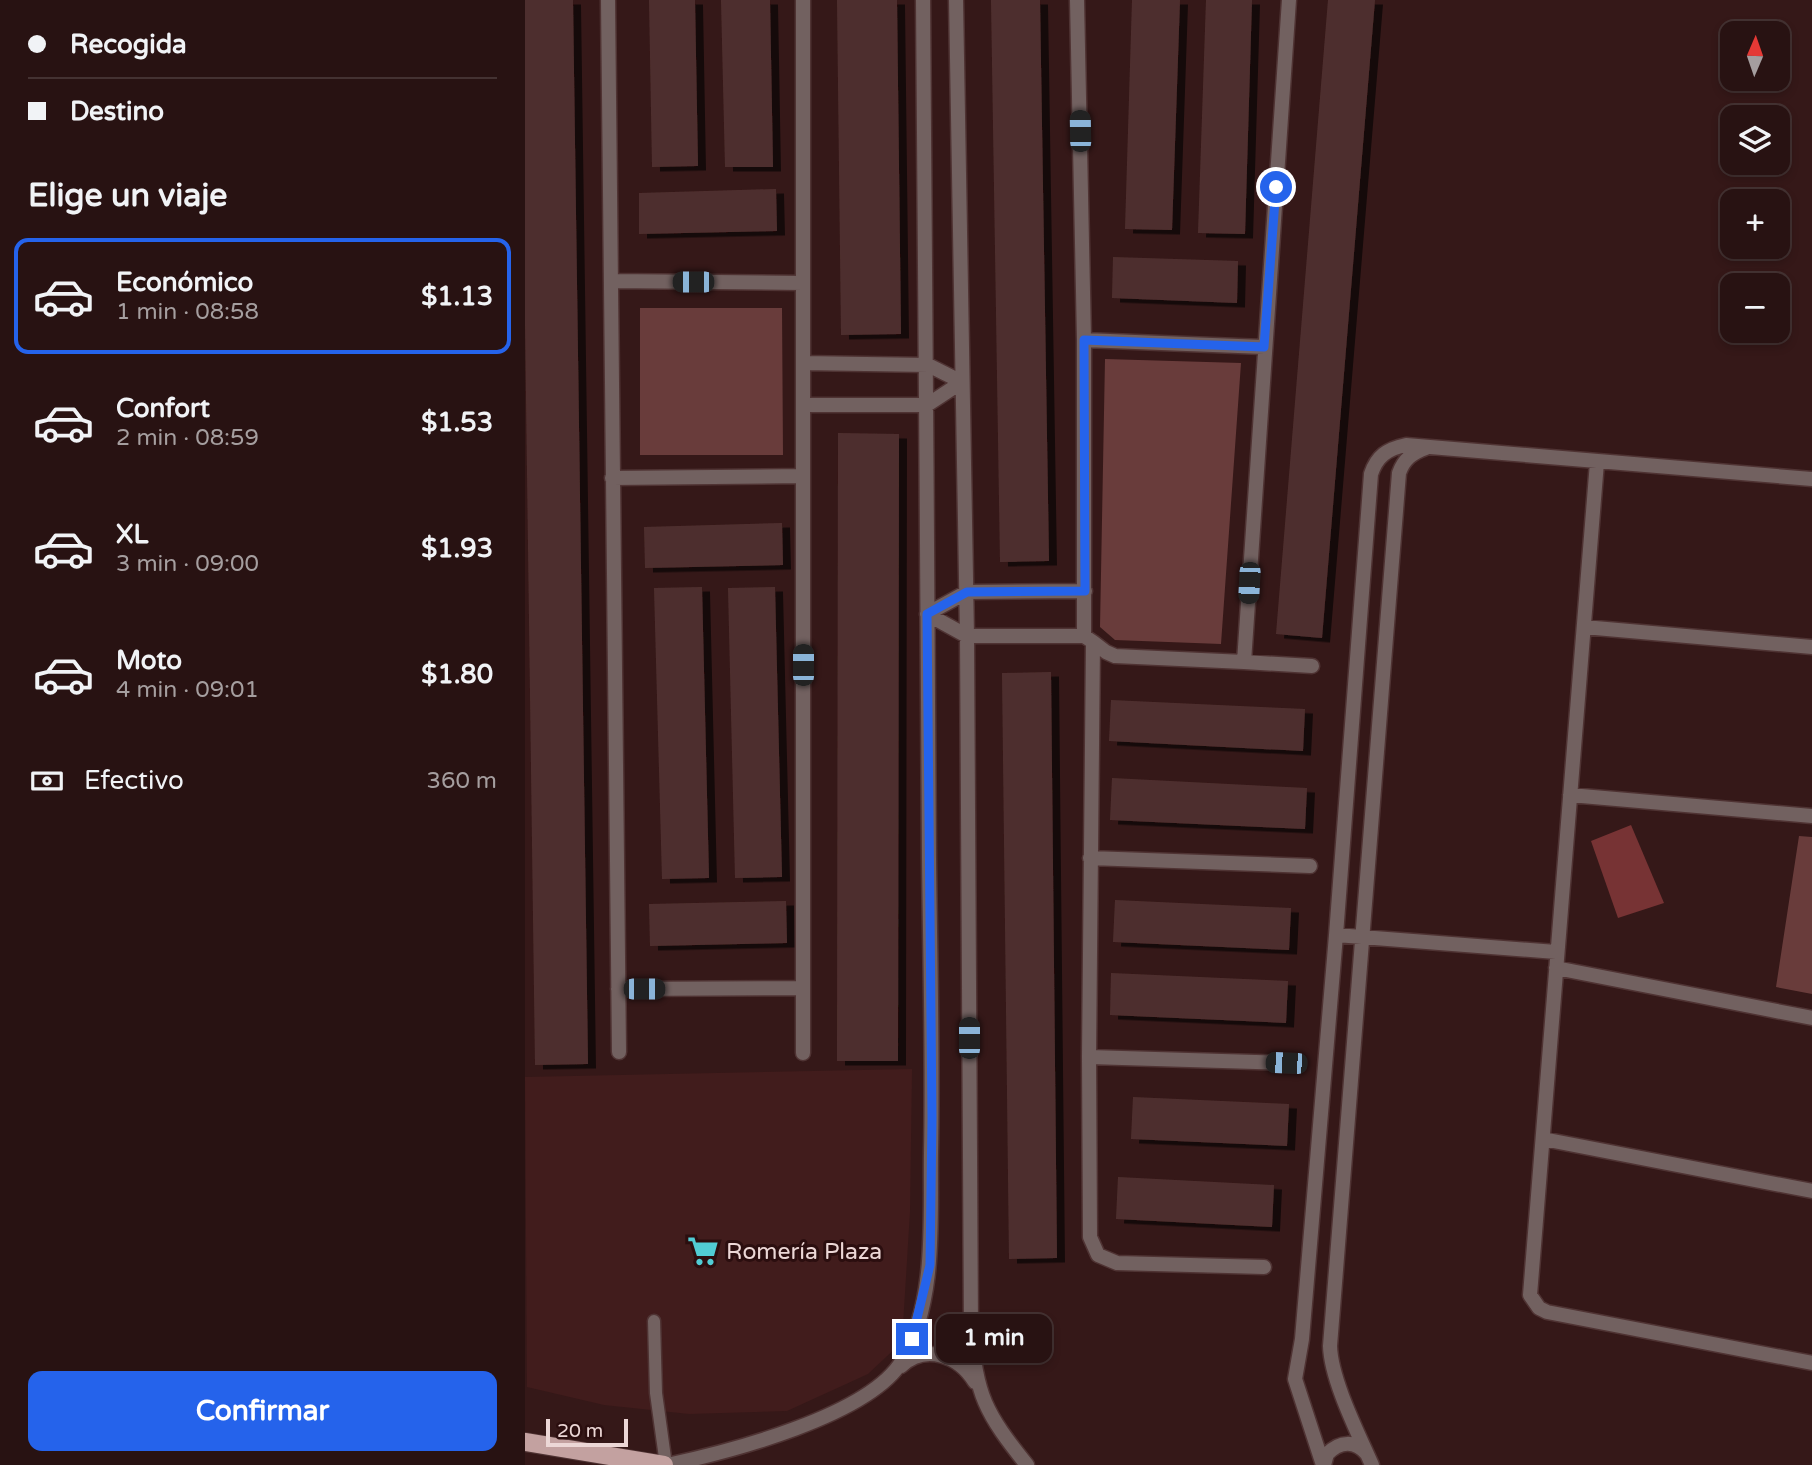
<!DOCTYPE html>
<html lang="es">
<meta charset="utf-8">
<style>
:root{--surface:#281212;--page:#301b1b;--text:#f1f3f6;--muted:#a59e9f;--line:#443232;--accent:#2563eb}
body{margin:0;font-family:"Varela Round",sans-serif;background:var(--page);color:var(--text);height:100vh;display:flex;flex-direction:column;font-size:26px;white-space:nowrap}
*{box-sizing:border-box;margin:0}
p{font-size:23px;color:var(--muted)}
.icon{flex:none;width:38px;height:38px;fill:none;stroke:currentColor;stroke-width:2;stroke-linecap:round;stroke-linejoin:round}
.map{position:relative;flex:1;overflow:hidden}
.sheet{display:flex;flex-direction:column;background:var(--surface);width:525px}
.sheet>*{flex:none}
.guide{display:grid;align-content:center;height:154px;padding:0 28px;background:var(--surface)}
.needle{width:46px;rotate:2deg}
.tools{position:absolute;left:1195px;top:21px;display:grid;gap:14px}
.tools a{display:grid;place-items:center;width:70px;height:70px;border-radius:14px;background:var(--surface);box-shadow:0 4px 10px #0003,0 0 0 2px var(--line);font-size:35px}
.scale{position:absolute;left:21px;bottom:18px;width:82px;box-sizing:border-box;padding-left:7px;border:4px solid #ecd7d6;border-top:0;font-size:19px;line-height:24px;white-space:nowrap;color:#ecd7d6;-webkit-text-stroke:5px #2b0e0f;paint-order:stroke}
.end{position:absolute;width:32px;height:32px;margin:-16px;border:9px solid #2563eb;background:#fff;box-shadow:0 0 0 4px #fff}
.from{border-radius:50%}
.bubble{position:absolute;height:49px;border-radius:14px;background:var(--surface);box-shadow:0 4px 10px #0003,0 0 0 2px var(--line);font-size:23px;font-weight:700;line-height:49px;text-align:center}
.car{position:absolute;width:21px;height:42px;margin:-21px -10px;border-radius:9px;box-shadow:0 0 5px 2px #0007;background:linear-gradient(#222 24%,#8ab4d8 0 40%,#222 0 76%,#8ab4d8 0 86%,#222 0)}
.guide b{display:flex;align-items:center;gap:24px;height:66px;font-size:26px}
.guide b+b{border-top:2px solid var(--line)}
.guide i{width:18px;height:18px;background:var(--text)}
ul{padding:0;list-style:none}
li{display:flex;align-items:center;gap:21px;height:116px;margin:0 14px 10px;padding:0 14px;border:4px solid transparent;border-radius:14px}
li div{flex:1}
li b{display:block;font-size:26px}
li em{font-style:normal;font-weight:700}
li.active{border-color:var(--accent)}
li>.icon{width:63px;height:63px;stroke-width:1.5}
h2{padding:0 28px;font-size:32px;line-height:84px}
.pay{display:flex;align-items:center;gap:18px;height:77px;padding:0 28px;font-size:26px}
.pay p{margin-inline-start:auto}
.cta{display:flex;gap:14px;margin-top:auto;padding:14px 28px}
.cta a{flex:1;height:80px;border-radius:14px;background:var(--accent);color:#fff;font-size:28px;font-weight:700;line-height:80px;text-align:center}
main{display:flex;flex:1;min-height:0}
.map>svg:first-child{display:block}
.built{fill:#411c1c}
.green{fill:#693c3b}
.water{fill:#773334}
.building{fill:#4e2f2e;filter:url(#shadow)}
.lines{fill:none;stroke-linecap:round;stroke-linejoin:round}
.service-casing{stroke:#4f3333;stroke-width:15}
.minor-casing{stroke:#4f3333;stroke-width:17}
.primary-casing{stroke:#4f3333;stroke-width:20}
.service{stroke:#726160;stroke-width:12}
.minor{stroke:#726160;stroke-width:14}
.primary{stroke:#c3a1a0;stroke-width:18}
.route{stroke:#2563eb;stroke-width:9}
.labels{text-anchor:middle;stroke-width:6;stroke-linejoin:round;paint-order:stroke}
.poi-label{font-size:23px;fill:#ecd7d6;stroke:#2b0e0f;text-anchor:start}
</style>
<main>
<section class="sheet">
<div class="guide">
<b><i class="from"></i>Recogida</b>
<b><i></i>Destino</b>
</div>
<h2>Elige un viaje</h2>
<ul>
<li class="active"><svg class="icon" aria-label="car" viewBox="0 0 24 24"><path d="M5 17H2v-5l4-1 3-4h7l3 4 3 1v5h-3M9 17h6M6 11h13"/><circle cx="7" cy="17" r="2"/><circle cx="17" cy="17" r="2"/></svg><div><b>Económico</b><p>1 min · 08:58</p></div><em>$1.13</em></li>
<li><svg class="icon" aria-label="car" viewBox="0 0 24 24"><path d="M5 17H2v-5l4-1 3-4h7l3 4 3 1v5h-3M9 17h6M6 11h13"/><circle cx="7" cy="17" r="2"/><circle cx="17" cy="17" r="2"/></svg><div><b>Confort</b><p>2 min · 08:59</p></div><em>$1.53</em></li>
<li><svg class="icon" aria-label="car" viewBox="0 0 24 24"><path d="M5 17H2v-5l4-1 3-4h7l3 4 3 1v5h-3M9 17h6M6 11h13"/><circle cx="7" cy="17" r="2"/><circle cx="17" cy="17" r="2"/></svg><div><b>XL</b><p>3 min · 09:00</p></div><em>$1.93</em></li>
<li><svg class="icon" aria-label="car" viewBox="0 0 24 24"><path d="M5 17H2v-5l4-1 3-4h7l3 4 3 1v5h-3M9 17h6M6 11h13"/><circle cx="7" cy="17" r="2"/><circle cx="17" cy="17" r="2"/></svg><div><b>Moto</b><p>4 min · 09:01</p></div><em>$1.80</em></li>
</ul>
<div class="pay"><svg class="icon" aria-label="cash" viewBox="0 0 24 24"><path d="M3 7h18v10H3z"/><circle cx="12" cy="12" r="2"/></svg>Efectivo<p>360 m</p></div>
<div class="cta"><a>Confirmar</a></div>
</section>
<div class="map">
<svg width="1287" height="1465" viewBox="0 0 1287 1465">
<defs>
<filter id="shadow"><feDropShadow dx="8" dy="4.5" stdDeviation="0" flood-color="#0009"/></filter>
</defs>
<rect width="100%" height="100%" fill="#351818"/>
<path class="built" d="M387,1069L385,1212L377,1342L343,1374L262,1411L164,1414L79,1405L2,1387L0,1077Z"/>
<path class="green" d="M115,308H257L258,455H115Z
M580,359L716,363L696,644L590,640L575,627Z
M1274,836L1287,837V994L1251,987Z"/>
<path class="water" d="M1106,825L1139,903L1093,918L1066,841Z"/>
<path class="building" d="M0,0H48L63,1064L10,1065L0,323Z
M124,0H170L173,166L127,167Z
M196,0H245L248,167H200Z
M312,0H372L376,334L316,335Z
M466,0H515L524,561L475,562Z
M607,0H655L647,230L600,229Z
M681,0H727L720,234L673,233Z
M803,0H850L797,638L751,634Z
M251,189L252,231L114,234V193Z
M588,257L713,261L712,303L587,298Z
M313,433L374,434L373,1061H312Z
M257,523L258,565L120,568L119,527Z
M177,587L184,878L137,879L129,588Z
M250,587L257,877L210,878L203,588Z
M526,672L532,1258L484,1259L477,673Z
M586,700L780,709L778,751L584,741Z
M587,778L782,788L780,829L585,820Z
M590,900L766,908L764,950L588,942Z
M261,901L262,943L125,946L124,904Z
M586,973L763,981L761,1023L585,1015Z
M608,1097L764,1104L762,1146L606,1139Z
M593,1177L749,1185L747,1227L591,1219Z"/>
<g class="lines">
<defs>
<path id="service" d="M129,1321L131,1393L141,1465"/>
<path id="minor" d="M83,0L94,1052
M431,0L442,636L446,1329C450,1394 461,1414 502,1465
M552,0L559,340V636L568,642L564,1057L565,1237L573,1255L592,1263L739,1267
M86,281L278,283
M559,340L739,347
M278,363L403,365L437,382
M278,405H402L437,382
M1072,462L1005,1295L1014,1308L1022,1312L1287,1363
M87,478L278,476
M402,614L442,592L560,591
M402,614L442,636H559
M1059,627L1287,647
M568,642L581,652L590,656L719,662L764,0
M719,662L787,666
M1045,795L1287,816
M565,858L785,866
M811,935L1031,952
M1031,968L1287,1018
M93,989L278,988
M278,1053V0
M564,1057L761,1063
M1018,1139L1287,1191
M376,1366C401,1343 434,1356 450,1382
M142,1465C203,1452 344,1416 377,1361C412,1300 405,1220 406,1153C408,1055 405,956 404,858C401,572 402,286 398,0
M798,1465L770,1379L777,1339L811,935L846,474C852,456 862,449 881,445L1287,479
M799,1465L802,1454C815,1441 830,1440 842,1454
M847,1465C833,1433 806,1380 805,1346L874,473C879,459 887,453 901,448"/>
<path id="primary" d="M0,1442L139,1465"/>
</defs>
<use href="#service" class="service-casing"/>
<use href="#minor" class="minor-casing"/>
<use href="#primary" class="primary-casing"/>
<use href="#service" class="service"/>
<use href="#minor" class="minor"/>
<use href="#primary" class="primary"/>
</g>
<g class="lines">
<path class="route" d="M387,1339L405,1265L407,1118L402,614L442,592L560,591L559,340L739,347L751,187"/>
</g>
<defs>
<symbol id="supermarket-bare" viewBox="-9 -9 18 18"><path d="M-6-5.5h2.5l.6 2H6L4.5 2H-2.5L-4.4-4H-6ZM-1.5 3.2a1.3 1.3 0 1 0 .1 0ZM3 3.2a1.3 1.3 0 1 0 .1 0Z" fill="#51ccd4" stroke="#2b0e0f" stroke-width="2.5" paint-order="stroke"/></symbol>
</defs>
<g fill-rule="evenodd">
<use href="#supermarket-bare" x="156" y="1229" width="44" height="44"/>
</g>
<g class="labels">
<g class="poi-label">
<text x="201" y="1259">Romería Plaza</text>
</g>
</g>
</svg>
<div class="tools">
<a><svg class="needle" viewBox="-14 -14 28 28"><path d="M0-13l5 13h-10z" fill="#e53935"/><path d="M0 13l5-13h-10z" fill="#a59e9f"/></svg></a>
<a><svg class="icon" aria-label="layers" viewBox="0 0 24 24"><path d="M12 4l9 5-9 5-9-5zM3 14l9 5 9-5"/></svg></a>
<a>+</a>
<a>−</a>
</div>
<div class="scale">20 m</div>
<i class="end from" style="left:751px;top:187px"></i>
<i class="end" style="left:387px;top:1339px"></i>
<div class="bubble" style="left:411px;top:1314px;width:116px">1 min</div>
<i class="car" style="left:555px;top:131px;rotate:359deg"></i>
<i class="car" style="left:168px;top:282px;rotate:270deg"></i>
<i class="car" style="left:724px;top:583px;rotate:183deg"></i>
<i class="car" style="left:278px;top:665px;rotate:0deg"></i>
<i class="car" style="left:119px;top:989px;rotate:90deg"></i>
<i class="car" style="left:444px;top:1038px;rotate:0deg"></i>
<i class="car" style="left:761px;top:1063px;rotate:272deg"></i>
</div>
</main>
